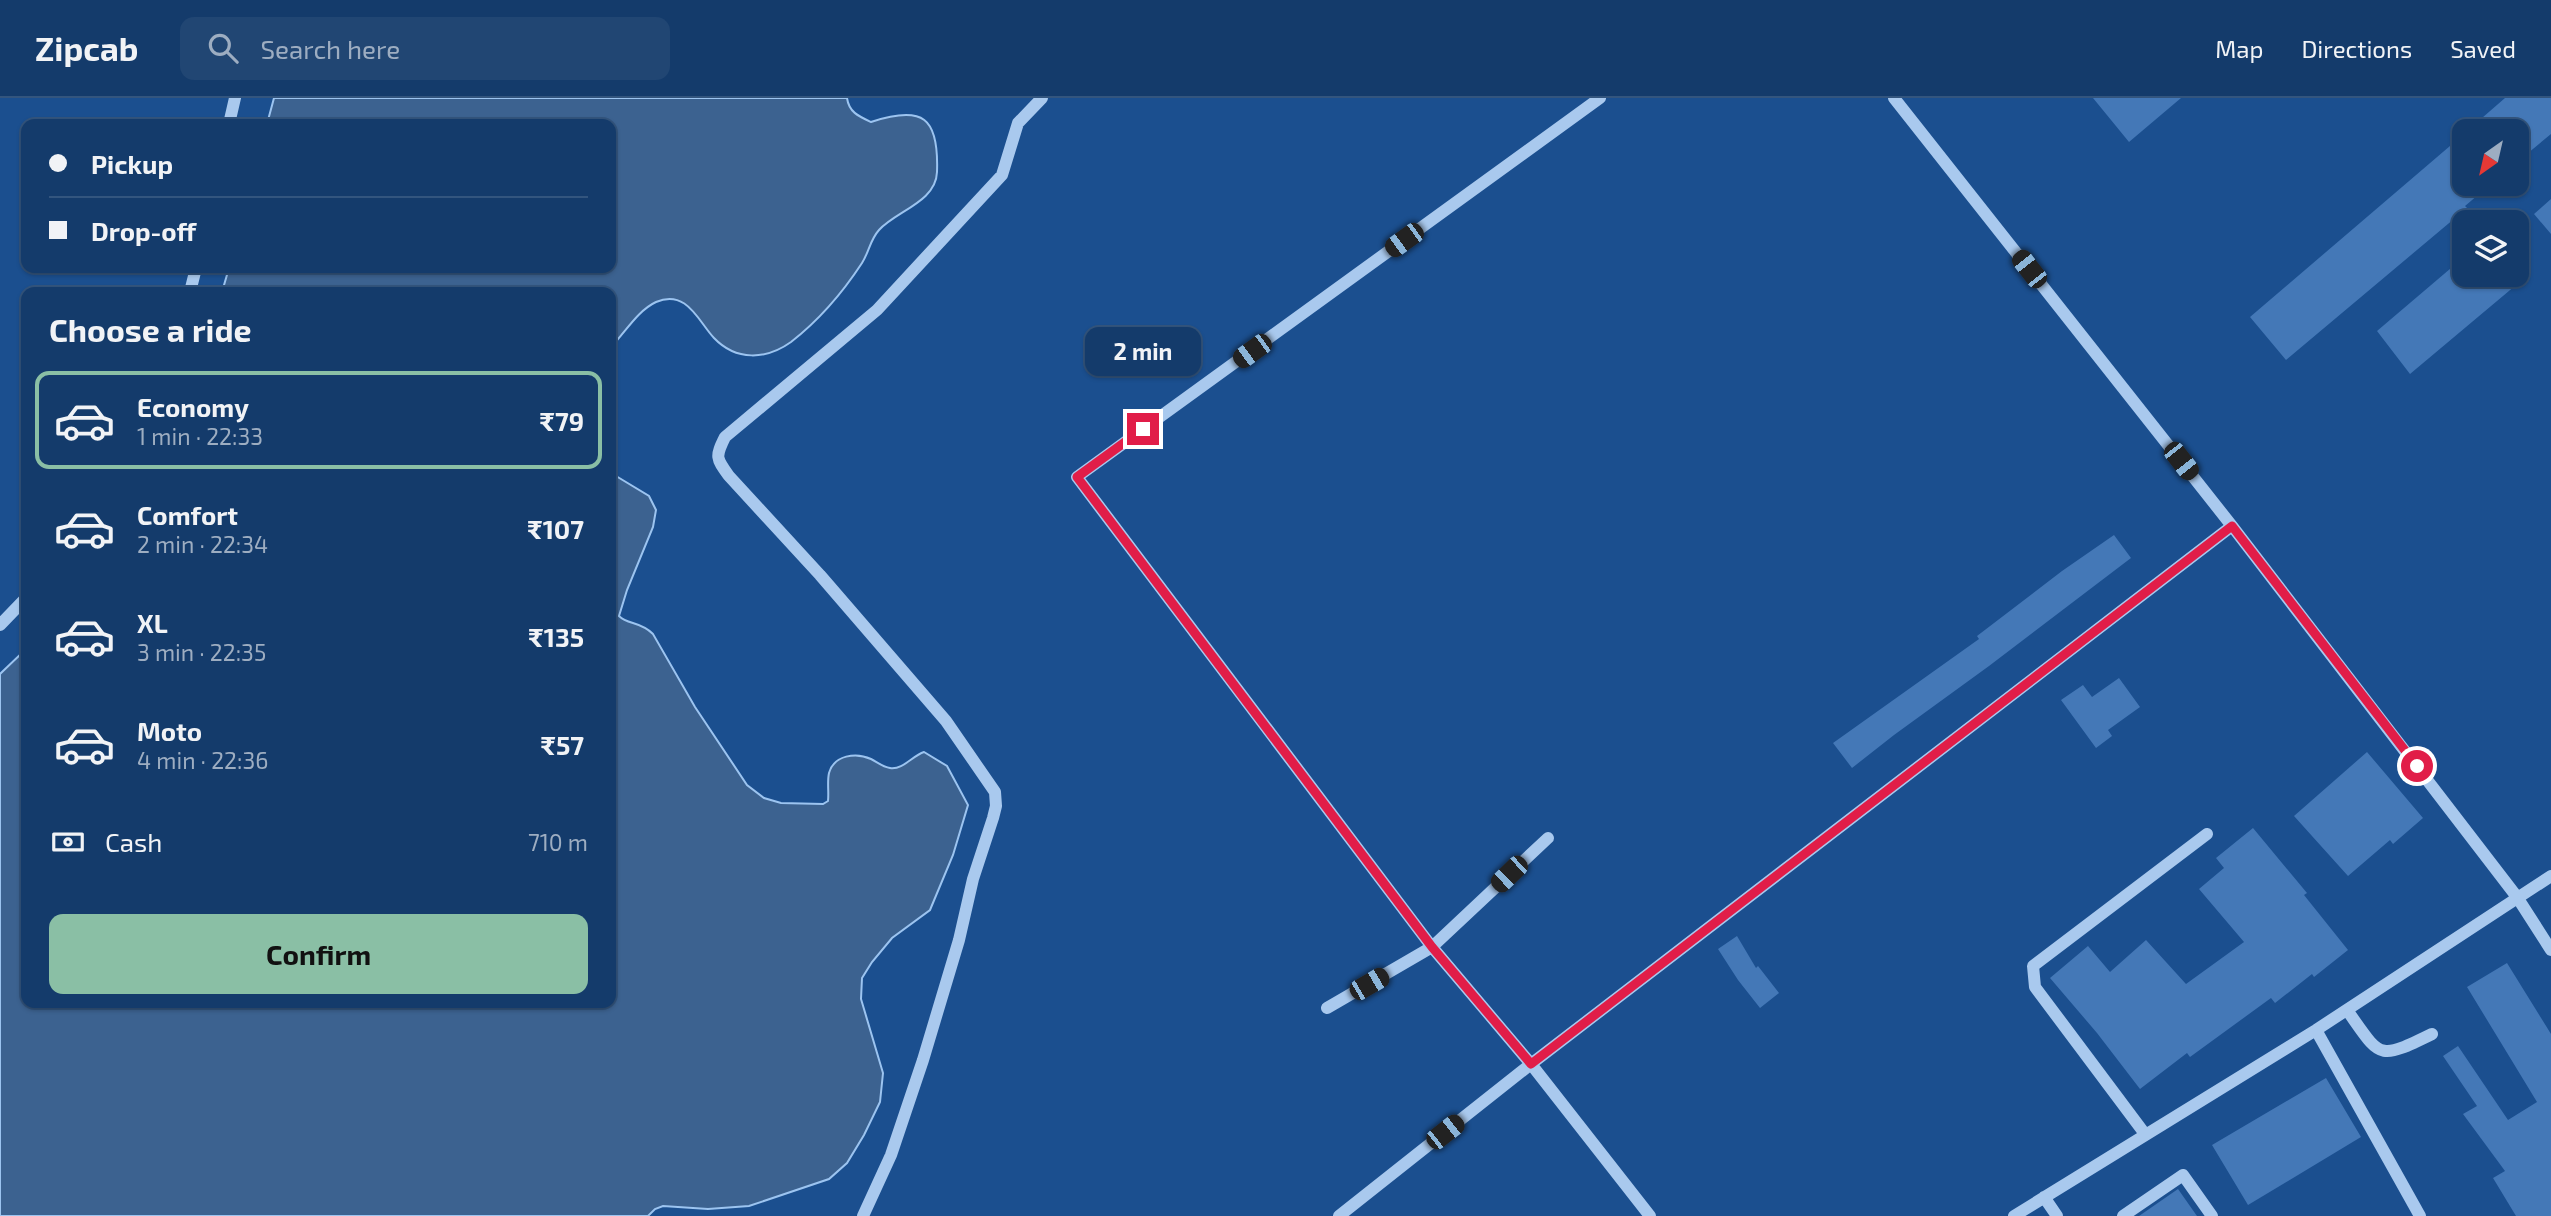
<!DOCTYPE html>
<meta charset="utf-8">
<style>
:root{--surface:#143b6b;--page:#214673;--text:#f1f3f6;--muted:#9dadc1;--line:#33557e;--accent:#8abfa5}
body{margin:0;font-family:"Exo 2",sans-serif;background:var(--page);color:var(--text);height:100vh;display:flex;flex-direction:column;font-size:26px;white-space:nowrap}
*{box-sizing:border-box;margin:0}
p{font-size:23px;color:var(--muted)}
.icon{flex:none;width:38px;height:38px;fill:none;stroke:currentColor;stroke-width:2;stroke-linecap:round;stroke-linejoin:round}
.map{position:relative;flex:1;overflow:hidden}
.panel{position:absolute;left:21px;top:189px;width:595px;height:721px;display:flex;flex-direction:column;background:var(--surface);border-radius:14px;box-shadow:0 2px 5px #0004,0 0 0 2px var(--line)}
.panel>*{flex:none}
.banner{position:absolute;left:21px;top:21px;width:595px;height:154px;border-radius:14px;box-shadow:0 2px 5px #0004,0 0 0 2px var(--line);display:grid;align-content:center;height:154px;padding:0 28px;background:var(--surface)}
.needle{width:46px;rotate:214deg}
.fabs{position:absolute;left:2452px;top:21px;display:grid;gap:14px}
.fabs a{display:grid;place-items:center;width:77px;height:77px;border-radius:14px;background:var(--surface);box-shadow:0 2px 5px #0004,0 0 0 2px var(--line);font-size:35px}
.end{position:absolute;width:32px;height:32px;margin:-16px;border:9px solid #e11d48;background:#fff;box-shadow:0 0 0 4px #fff}
.from{border-radius:50%}
.bubble{position:absolute;height:49px;border-radius:14px;background:var(--surface);box-shadow:0 2px 5px #0004,0 0 0 2px var(--line);font-size:23px;font-weight:700;line-height:49px;text-align:center}
.car{position:absolute;width:21px;height:42px;margin:-21px -10px;border-radius:9px;box-shadow:0 0 5px 2px #0007;background:linear-gradient(#222 24%,#8ab4d8 0 40%,#222 0 76%,#8ab4d8 0 86%,#222 0)}
.banner b{display:flex;align-items:center;gap:24px;height:66px;font-size:26px}
.banner b+b{border-top:2px solid var(--line)}
.banner i{width:18px;height:18px;background:var(--text)}
ul{padding:0;list-style:none}
li{display:flex;align-items:center;gap:21px;height:98px;margin:0 14px 10px;padding:0 14px;border:4px solid transparent;border-radius:14px}
li div{flex:1}
li b{display:block;font-size:26px}
li em{font-style:normal;font-weight:700}
li.current{border-color:var(--accent)}
li>.icon{width:63px;height:63px;stroke-width:1.5}
h2{padding:0 28px;font-size:32px;line-height:84px}
.pay{display:flex;align-items:center;gap:18px;height:77px;padding:0 28px;font-size:26px}
.pay p{margin-inline-start:auto}
.cta{display:flex;gap:14px;margin-top:auto;padding:14px 28px}
.cta a{flex:1;height:80px;border-radius:14px;background:var(--accent);color:#111;font-size:28px;font-weight:700;line-height:80px;text-align:center}
header{display:flex;align-items:center;gap:42px;box-sizing:border-box;height:98px;padding:0 35px;background:var(--surface);border-bottom:2px solid var(--line)}
header strong{font-size:33px}
nav{display:flex;gap:38px;margin-inline-start:auto;font-size:24px}
.search{width:490px;height:63px;background:var(--page);display:flex;align-items:center;gap:18px;box-sizing:border-box;padding:0 24px;border-radius:14px;color:var(--muted);font-size:26px}
.map>svg:first-child{display:block}
.water{fill:#3c6290;stroke:#9cc4f0;stroke-width:2}
.building{fill:#4478b7}
.lines{fill:none;stroke-linecap:round;stroke-linejoin:round}
.minor{stroke:#a9c9ee;stroke-width:12}
.route{stroke:#e11d48;stroke-width:9}
</style>
<header>
<strong>Zipcab</strong>
<div class="search"><svg class="icon" aria-label="search" viewBox="0 0 24 24"><circle cx="10" cy="10" r="6"/><path d="M15 15l6 6"/></svg>Search here</div>
<nav><a>Map</a><a>Directions</a><a>Saved</a></nav>
</header>
<div class="map">
<svg width="2551" height="1118" viewBox="0 0 2551 1118">
<rect width="100%" height="100%" fill="#1b4f8f"/>
<path class="water" d="M274,0H847C849,14 858,18 871,24C923,7 939,19 937,74C936,104 896,113 879,132C870,142 869,154 862,165C843,194 818,223 791,244C766,262 736,263 714,240C698,223 687,191 656,204C637,213 625,235 611,249V194H222L229,170H611V26H267Z
M611,375L649,398L656,412L653,429L627,492L619,518C628,527 640,523 653,536L695,609L747,687L764,700L781,705L823,706L828,703C829,694 827,684 829,675C834,657 856,654 871,661C877,664 883,669 890,670C903,672 912,658 924,654L947,668L968,707L953,757L930,812L892,840L872,864L862,880L861,901L883,975L880,1004L864,1037L847,1065L829,1081L749,1108L708,1111L663,1108L655,1111L648,1118H0V576L26,551V905H611Z"/>
<path class="building" d="M2093,0H2181L2129,44Z
M2505,0H2551V36L2516,65V33H2467Z
M2464,36V86H2491L2465,108L2467,110L2286,262L2250,219Z
M2551,101V136L2534,116Z
M2464,159V177H2528L2410,276L2377,233Z
M2114,437L2131,460L1989,568L1894,637L1852,670L1833,645L1979,541L1977,538L2062,473Z
M2119,580L2140,609L2108,632L2112,638L2096,650L2061,602L2083,587L2092,599Z
M2367,654L2423,720L2393,746L2390,742L2348,778L2294,718Z
M2253,730L2307,795L2304,797L2348,852L2314,879L2312,876L2275,905L2271,900L2190,959L2187,955L2140,991L2097,935L2050,880L2088,848L2110,874L2146,842L2186,886L2244,844L2199,791L2224,770L2216,760Z
M1737,838L1756,870L1758,868L1779,895L1760,910L1738,882L1718,851Z
M2507,865L2551,936V1118H2516L2493,1080L2505,1073L2463,1016L2477,1008L2443,958L2458,948L2508,1022L2537,1004L2467,889Z
M2326,980L2361,1039L2248,1107L2212,1047Z
M2178,1091L2197,1118H2139Z"/>
<g class="lines">
<path class="minor" d="M1600,0L1077,379L1432,849L1531,966L1650,1118
M1894,0L2232,428L2517,799L2551,852
M229,26L235,0
M190,194L196,170
M0,527L26,500
M1327,910L1432,849L1548,740
M2347,912C2381,960 2377,963 2432,936
M2316,932L2420,1118
M2145,1036L2035,889L2033,868L2207,736
M2044,1099L2057,1118
M863,1118L891,1057L923,962L959,842L973,781L993,720L996,708L995,694L946,623L820,477L729,378C716,360 715,359 725,339L877,212L1002,77L1018,25L1042,0
M1339,1118L1531,966L2232,428
M2014,1118L2316,932L2551,778
M2123,1118L2183,1077L2212,1118"/>
</g>
<g class="lines">
<path class="route" d="M1143,331L1077,379L1432,849L1531,966L2232,428L2417,668"/>
</g>
</svg>
<div class="fabs">
<a><svg class="needle" viewBox="-14 -14 28 28"><path d="M0-13l5 13h-10z" fill="#e53935"/><path d="M0 13l5-13h-10z" fill="#9dadc1"/></svg></a>
<a><svg class="icon" aria-label="layers" viewBox="0 0 24 24"><path d="M12 4l9 5-9 5-9-5zM3 14l9 5 9-5"/></svg></a>
</div>
<i class="end from" style="left:2417px;top:668px"></i>
<i class="end" style="left:1143px;top:331px"></i>
<div class="bubble" style="left:1085px;top:229px;width:116px">2 min</div>
<i class="car" style="left:1404px;top:142px;rotate:234deg"></i>
<i class="car" style="left:2029px;top:171px;rotate:322deg"></i>
<i class="car" style="left:1252px;top:253px;rotate:234deg"></i>
<i class="car" style="left:2181px;top:363px;rotate:142deg"></i>
<i class="car" style="left:1509px;top:776px;rotate:226deg"></i>
<i class="car" style="left:1369px;top:886px;rotate:60deg"></i>
<i class="car" style="left:1445px;top:1034px;rotate:52deg"></i>
<div class="banner">
<b><i class="from"></i>Pickup</b>
<b><i></i>Drop-off</b>
</div>
<section class="panel">
<h2>Choose a ride</h2>
<ul>
<li class="current"><svg class="icon" aria-label="car" viewBox="0 0 24 24"><path d="M5 17H2v-5l4-1 3-4h7l3 4 3 1v5h-3M9 17h6M6 11h13"/><circle cx="7" cy="17" r="2"/><circle cx="17" cy="17" r="2"/></svg><div><b>Economy</b><p>1 min · 22:33</p></div><em>₹79</em></li>
<li><svg class="icon" aria-label="car" viewBox="0 0 24 24"><path d="M5 17H2v-5l4-1 3-4h7l3 4 3 1v5h-3M9 17h6M6 11h13"/><circle cx="7" cy="17" r="2"/><circle cx="17" cy="17" r="2"/></svg><div><b>Comfort</b><p>2 min · 22:34</p></div><em>₹107</em></li>
<li><svg class="icon" aria-label="car" viewBox="0 0 24 24"><path d="M5 17H2v-5l4-1 3-4h7l3 4 3 1v5h-3M9 17h6M6 11h13"/><circle cx="7" cy="17" r="2"/><circle cx="17" cy="17" r="2"/></svg><div><b>XL</b><p>3 min · 22:35</p></div><em>₹135</em></li>
<li><svg class="icon" aria-label="car" viewBox="0 0 24 24"><path d="M5 17H2v-5l4-1 3-4h7l3 4 3 1v5h-3M9 17h6M6 11h13"/><circle cx="7" cy="17" r="2"/><circle cx="17" cy="17" r="2"/></svg><div><b>Moto</b><p>4 min · 22:36</p></div><em>₹57</em></li>
</ul>
<div class="pay"><svg class="icon" aria-label="cash" viewBox="0 0 24 24"><path d="M3 7h18v10H3z"/><circle cx="12" cy="12" r="2"/></svg>Cash<p>710 m</p></div>
<div class="cta"><a>Confirm</a></div>
</section>
</div>
